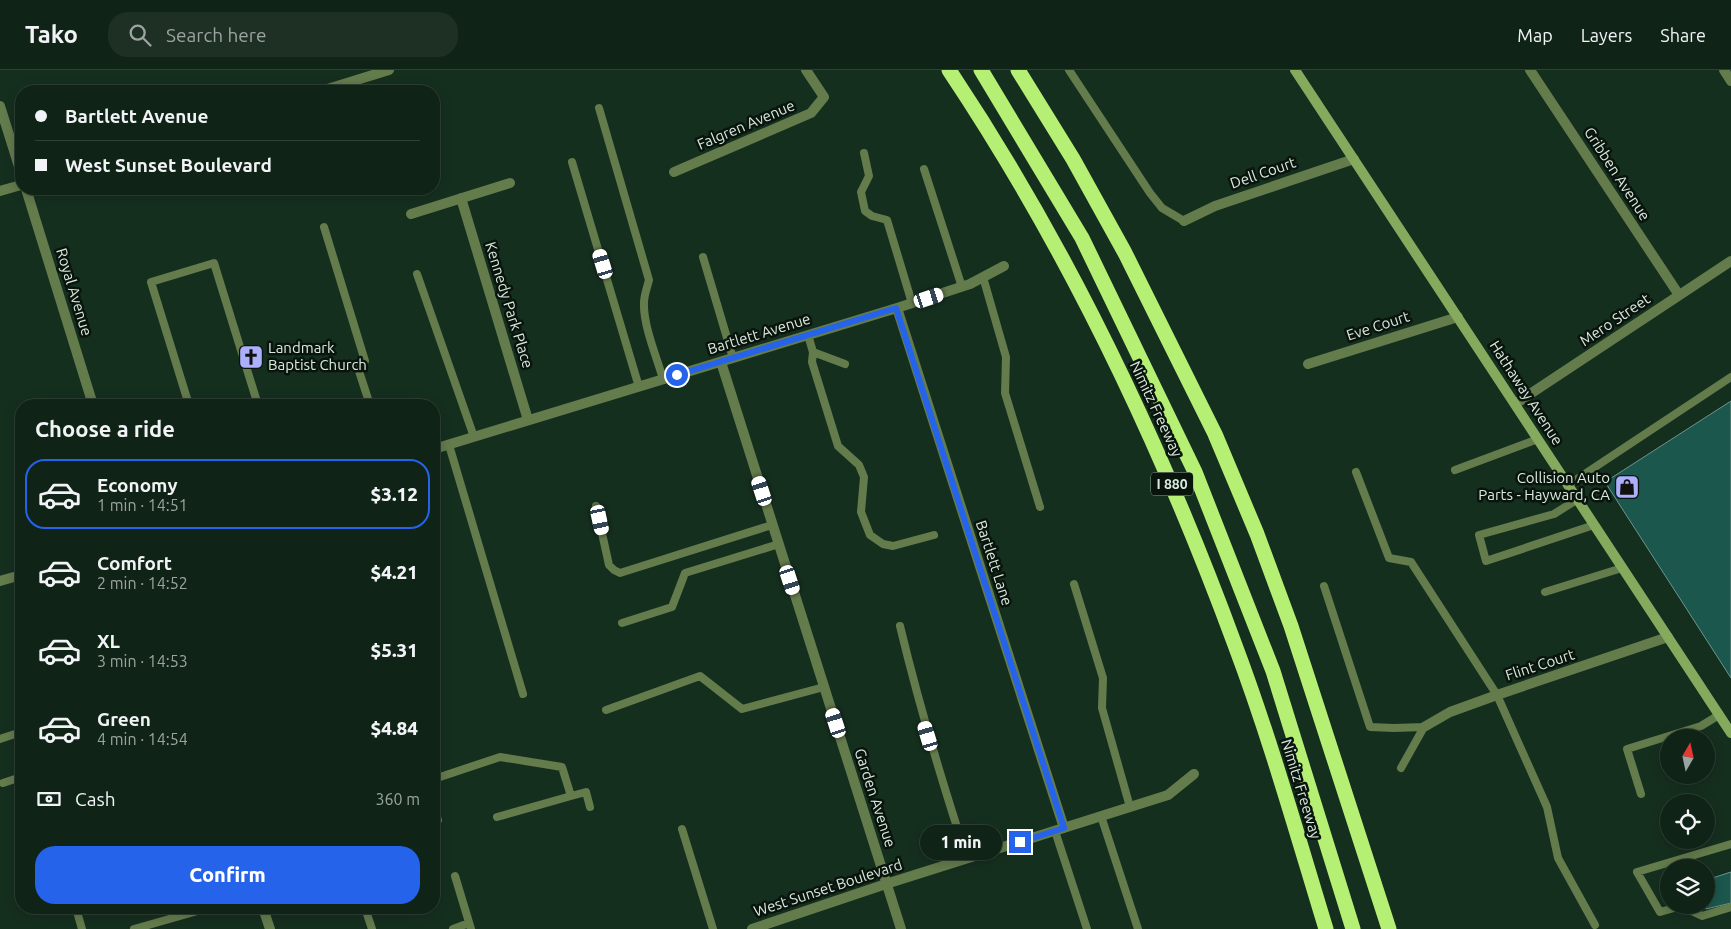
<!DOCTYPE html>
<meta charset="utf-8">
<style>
:root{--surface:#102317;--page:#1e2f24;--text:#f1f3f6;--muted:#9ca4a1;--line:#304036;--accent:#2563eb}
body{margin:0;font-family:Ubuntu,sans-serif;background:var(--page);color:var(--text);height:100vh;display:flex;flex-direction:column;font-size:19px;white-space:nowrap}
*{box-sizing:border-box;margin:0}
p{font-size:16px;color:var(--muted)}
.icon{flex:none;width:28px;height:28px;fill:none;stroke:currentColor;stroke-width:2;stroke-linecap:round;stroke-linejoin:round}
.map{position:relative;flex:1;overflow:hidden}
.sheet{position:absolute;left:15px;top:329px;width:425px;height:515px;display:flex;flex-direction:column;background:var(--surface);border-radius:20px;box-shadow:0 2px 12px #0003,0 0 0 1px var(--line)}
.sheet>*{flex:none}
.hud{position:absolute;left:15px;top:15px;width:425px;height:110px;border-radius:20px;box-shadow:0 2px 12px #0003,0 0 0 1px var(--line);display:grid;align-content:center;height:110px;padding:0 20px;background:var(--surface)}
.needle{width:32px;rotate:9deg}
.controls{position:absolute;left:1660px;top:659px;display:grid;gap:10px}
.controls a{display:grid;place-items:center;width:55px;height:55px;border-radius:50%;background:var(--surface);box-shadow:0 2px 12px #0003,0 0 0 1px var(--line);font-size:25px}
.end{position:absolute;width:22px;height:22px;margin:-11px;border:6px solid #2563eb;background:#fff;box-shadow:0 0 0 2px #fff}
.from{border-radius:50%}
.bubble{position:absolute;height:35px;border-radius:18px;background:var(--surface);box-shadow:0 2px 12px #0003,0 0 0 1px var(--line);font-size:16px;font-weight:800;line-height:35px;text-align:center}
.car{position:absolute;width:15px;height:30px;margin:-15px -8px;border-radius:6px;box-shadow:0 0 4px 1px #0007;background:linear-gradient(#fff 24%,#345 0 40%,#fff 0 76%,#345 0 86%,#fff 0)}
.hud b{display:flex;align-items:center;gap:18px;height:48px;font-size:19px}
.hud b+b{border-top:1px solid var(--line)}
.hud i{width:12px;height:12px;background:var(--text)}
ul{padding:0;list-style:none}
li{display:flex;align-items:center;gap:15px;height:70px;margin:0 10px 8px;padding:0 10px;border:2px solid transparent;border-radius:20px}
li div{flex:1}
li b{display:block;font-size:19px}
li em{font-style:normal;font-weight:800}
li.on{border-color:var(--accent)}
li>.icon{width:45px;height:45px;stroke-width:1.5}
h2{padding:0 20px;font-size:22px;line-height:60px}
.pay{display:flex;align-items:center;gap:12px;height:55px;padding:0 20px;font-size:19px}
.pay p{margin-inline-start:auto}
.cta{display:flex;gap:10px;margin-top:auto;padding:10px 20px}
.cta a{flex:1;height:58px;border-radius:20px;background:var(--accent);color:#fff;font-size:20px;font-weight:800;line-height:58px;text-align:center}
header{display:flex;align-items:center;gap:30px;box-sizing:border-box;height:70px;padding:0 25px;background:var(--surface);border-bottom:1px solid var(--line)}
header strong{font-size:24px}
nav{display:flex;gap:28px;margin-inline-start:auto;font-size:18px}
.search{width:350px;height:45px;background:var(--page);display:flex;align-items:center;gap:12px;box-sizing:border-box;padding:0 18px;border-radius:20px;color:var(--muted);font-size:19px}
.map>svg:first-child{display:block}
.building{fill:#1b574d;stroke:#6e948c}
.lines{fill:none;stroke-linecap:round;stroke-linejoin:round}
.lane{stroke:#647b4c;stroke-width:8}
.street{stroke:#647b4c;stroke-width:10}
.secondary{stroke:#85aa5d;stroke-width:10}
.highway{stroke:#b5ef73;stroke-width:15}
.route{stroke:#2563eb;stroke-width:6}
.labels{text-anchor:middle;stroke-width:5;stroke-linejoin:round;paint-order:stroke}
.shield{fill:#09140d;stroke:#9baaa0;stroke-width:1}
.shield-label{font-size:14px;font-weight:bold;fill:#daeadf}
.street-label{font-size:15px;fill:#daeadf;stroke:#09140d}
.poi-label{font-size:15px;fill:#daeadf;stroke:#09140d;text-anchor:start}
</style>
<header>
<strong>Tako</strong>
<div class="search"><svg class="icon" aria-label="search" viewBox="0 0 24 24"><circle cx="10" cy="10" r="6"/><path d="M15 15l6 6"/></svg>Search here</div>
<nav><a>Map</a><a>Layers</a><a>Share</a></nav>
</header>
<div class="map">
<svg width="1731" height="859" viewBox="0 0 1731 859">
<rect width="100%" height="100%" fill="#152f1f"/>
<path class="building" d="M1731,331V608L1605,412Z
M1731,802V833L1706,839V810Z"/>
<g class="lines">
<path class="lane" d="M1069,0L1150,123L1162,138L1184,151
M599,38L649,210C647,218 644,225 644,233C643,255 657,288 663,309
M864,83L869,106L861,122L865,141L872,146L887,150L912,233
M572,92L639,317
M924,99L962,217
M324,157L365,291L357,295L370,335
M703,187L733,288
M417,204L474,367
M983,207L1006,287L1005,323L1040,437
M808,265L813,282L812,292L838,376L859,395L864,407L861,442L870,465L883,474L893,476L934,465
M813,282L845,294
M189,335L151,212L214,193L258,335
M449,375L523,624
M1455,400L1538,369
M1356,402L1389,488L1411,492L1497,625L1547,737L1558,788L1595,855
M1568,415L1731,307
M1578,429L1554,444L1479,465L1486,491L1594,455
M596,436L609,495L614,500L620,503L772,455
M1074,514L1103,608L1102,638L1130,737
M1324,516L1370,657L1394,658L1424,657
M1545,522L1622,498
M622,553L672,537L685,503L779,474
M900,556C919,635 942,712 967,788
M606,640L700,606L742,639L824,617
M0,669L21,662
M1401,698L1424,657
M434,709L500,687L562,697L571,726L497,747
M3,713L21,707
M1641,724L1627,679L1701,656L1719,645
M571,726L586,722L590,737
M434,736L438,750L434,751
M1101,746L1138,859
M682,759L713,859
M1055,761L1087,859
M1731,774L1637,802L1660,842L1681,836L1702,846L1731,837
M455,806L471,859
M76,838L82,859
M365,838L372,859
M134,859L208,838
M453,859L469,853"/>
<path class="street" d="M1530,0L1679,225
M1724,0L1731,11
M321,21L389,0
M0,36L21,103
M674,102L811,43L824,27L806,0
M26,119L93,335
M0,121L21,115
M461,128L528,350
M411,144L510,113
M1184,151L1215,136L1354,89
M897,238L1064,758
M721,292L901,859
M1308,294L1458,247
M1515,334L1731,191
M434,379L897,238L970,214L1004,196
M0,511L21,505
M1424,657L1450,642L1497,625L1668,567
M263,838L270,859
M752,859L886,814L1168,725L1194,704"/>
<path class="secondary" d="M1295,0L1731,663"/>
<path class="highway" d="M949,0C1068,178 1161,374 1235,575C1270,668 1297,764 1326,859
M981,0L1082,168L1195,402L1273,601L1353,859
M1018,0L1073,89L1125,183L1215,364L1257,464L1291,556L1389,859"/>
</g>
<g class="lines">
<path class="route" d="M677,305L896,238L1064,758L1020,772"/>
</g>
<defs>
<symbol id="church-square" viewBox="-11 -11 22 22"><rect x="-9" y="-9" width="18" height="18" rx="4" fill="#acaffb" stroke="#09140d"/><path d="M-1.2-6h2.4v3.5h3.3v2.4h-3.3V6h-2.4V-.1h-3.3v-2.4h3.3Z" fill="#111"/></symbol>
<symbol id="shop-square" viewBox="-11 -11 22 22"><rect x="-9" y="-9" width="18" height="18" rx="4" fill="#acaffb" stroke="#09140d"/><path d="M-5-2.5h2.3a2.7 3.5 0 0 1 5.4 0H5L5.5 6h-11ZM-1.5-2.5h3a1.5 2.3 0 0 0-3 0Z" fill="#111"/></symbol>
</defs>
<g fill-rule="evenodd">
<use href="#church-square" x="237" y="273" width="28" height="28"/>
<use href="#shop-square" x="1613" y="403" width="28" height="28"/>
</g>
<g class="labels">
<rect class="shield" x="1151" y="402.5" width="42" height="23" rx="4"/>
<g class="shield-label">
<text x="1172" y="419">I 880</text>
</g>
<g class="street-label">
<text transform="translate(746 55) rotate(-23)" y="5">Falgren Avenue</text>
<text transform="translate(1263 103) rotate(-19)" y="5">Dell Court</text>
<text transform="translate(1617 104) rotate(57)" y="5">Gribben Avenue</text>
<text transform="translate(74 222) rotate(73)" y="5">Royal Avenue</text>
<text transform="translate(509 235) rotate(73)" y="5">Kennedy Park Place</text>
<text transform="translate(1615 250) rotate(-34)" y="5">Mero Street</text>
<text transform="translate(1378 256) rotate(-18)" y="5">Eve Court</text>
<text transform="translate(759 264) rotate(-17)" y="5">Bartlett Avenue</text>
<text transform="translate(1526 323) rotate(57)" y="5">Hathaway Avenue</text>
<text transform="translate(1156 339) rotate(65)" y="5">Nimitz Freeway</text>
<text transform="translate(994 493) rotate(72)" y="5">Bartlett Lane</text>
<text transform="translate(1540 595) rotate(-18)" y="5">Flint Court</text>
<text transform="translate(1301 719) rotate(73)" y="5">Nimitz Freeway</text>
<text transform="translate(875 728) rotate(72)" y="5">Garden Avenue</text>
<text transform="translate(828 818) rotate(-18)" y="5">West Sunset Boulevard</text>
</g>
<g class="poi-label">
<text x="268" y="283">Landmark<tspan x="268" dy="17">Baptist Church</tspan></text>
<text x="1610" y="413" text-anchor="end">Collision Auto<tspan x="1610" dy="17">Parts - Hayward, CA</tspan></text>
</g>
</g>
</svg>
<div class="controls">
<a><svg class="needle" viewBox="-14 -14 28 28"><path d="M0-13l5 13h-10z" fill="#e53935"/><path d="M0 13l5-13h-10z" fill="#9ca4a1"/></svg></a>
<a><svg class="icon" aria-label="locate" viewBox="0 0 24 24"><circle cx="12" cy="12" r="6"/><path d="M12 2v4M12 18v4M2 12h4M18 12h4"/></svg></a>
<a><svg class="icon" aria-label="layers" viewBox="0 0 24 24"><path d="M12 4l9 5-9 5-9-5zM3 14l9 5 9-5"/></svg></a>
</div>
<i class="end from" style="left:677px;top:305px"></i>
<i class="end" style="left:1020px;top:772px"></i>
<div class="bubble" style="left:920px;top:755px;width:82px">1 min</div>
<i class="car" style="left:603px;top:194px;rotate:343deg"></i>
<i class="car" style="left:929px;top:228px;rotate:72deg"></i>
<i class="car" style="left:762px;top:421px;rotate:342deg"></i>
<i class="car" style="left:600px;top:450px;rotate:168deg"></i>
<i class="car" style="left:790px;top:510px;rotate:162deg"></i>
<i class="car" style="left:836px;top:653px;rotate:342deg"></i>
<i class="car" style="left:928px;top:666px;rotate:343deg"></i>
<div class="hud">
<b><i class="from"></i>Bartlett Avenue</b>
<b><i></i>West Sunset Boulevard</b>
</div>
<section class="sheet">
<h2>Choose a ride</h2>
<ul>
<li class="on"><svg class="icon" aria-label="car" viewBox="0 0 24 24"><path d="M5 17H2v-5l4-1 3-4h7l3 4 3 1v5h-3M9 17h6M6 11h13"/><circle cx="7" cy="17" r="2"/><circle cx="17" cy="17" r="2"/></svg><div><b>Economy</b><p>1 min · 14:51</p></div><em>$3.12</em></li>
<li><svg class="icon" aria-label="car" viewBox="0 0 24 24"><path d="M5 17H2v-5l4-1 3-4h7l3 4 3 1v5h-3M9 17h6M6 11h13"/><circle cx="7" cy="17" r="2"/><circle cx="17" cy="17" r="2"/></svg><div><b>Comfort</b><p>2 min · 14:52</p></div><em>$4.21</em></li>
<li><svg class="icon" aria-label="car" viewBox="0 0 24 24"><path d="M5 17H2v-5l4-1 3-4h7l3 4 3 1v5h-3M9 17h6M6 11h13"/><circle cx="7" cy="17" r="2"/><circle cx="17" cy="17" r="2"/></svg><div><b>XL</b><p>3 min · 14:53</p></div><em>$5.31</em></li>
<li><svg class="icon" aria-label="car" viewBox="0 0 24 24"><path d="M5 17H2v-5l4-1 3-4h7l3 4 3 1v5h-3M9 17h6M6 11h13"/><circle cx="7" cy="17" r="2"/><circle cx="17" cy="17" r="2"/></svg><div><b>Green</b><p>4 min · 14:54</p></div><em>$4.84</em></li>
</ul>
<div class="pay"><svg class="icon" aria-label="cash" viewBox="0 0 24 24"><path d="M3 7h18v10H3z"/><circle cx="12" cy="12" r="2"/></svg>Cash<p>360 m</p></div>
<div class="cta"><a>Confirm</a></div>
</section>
</div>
